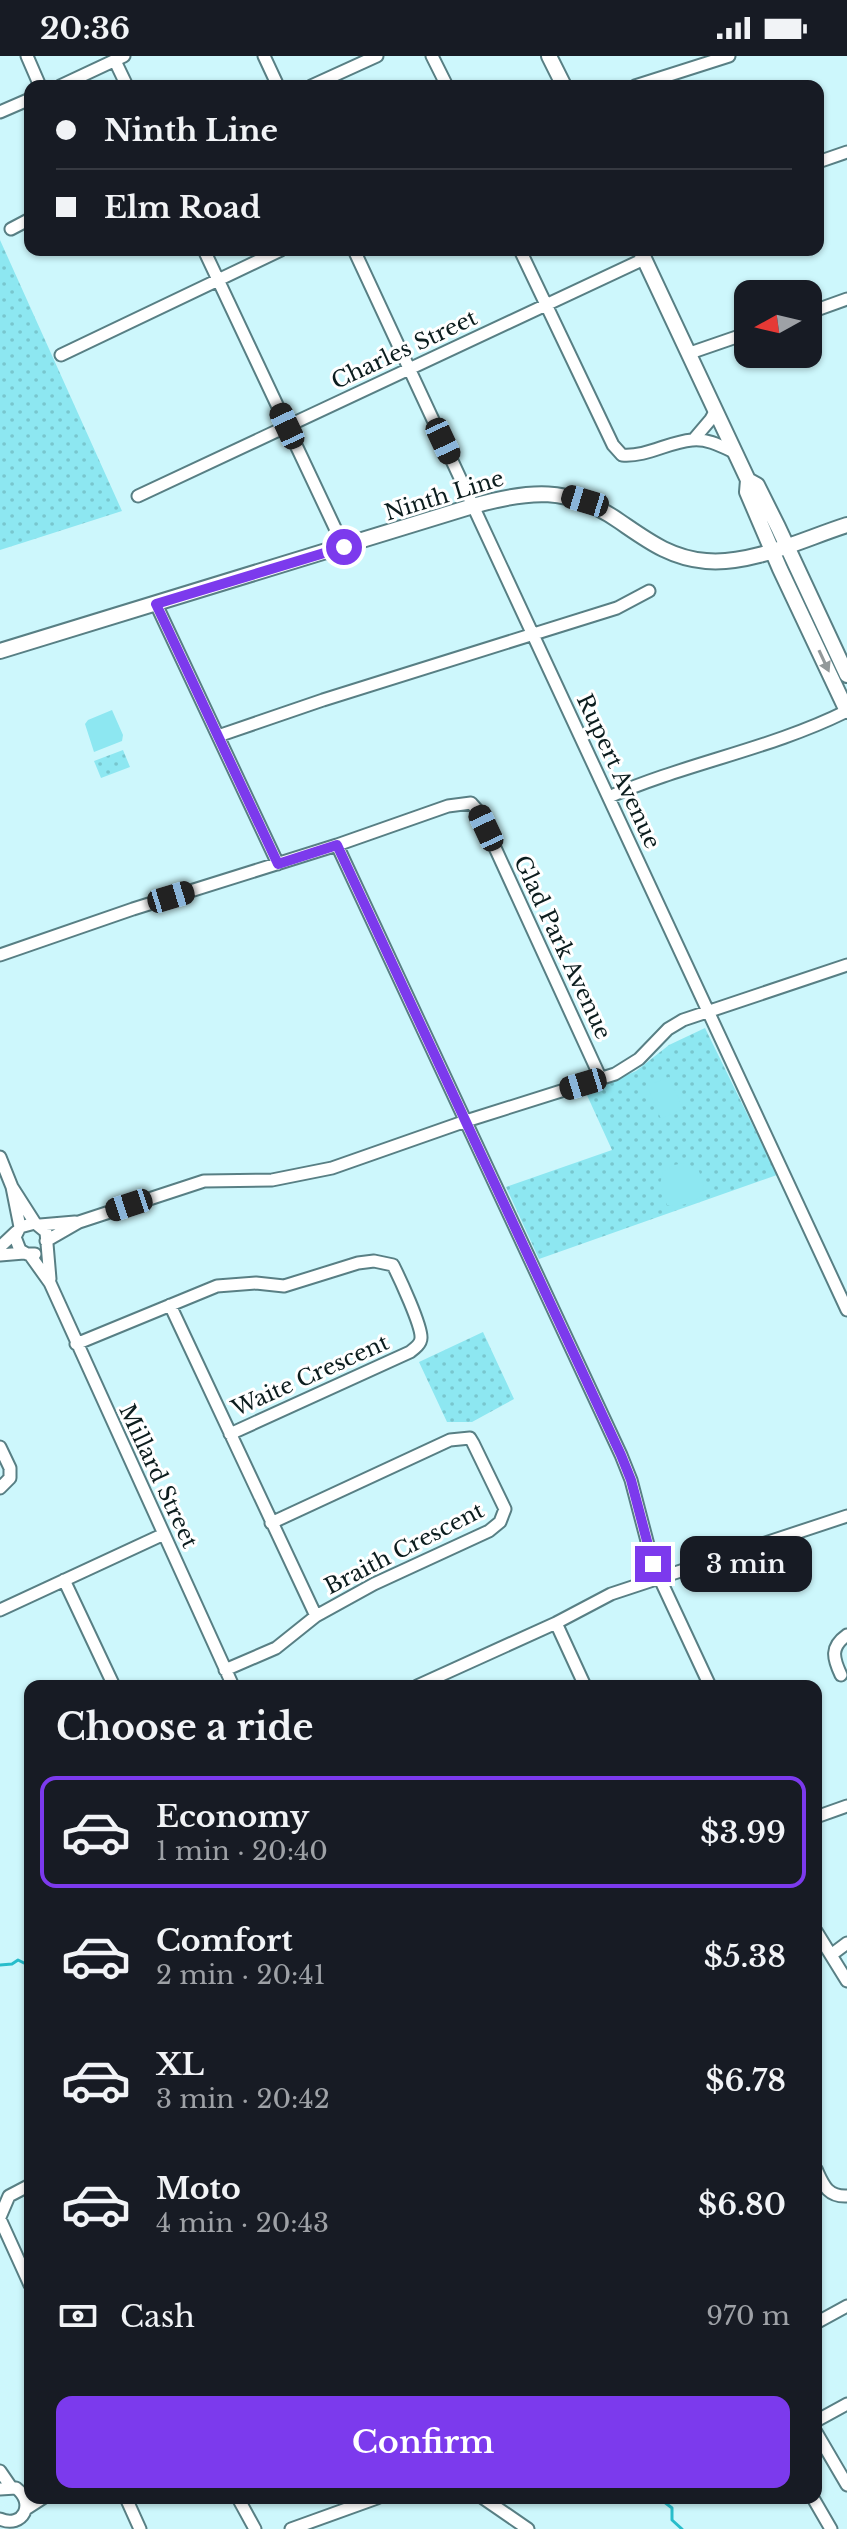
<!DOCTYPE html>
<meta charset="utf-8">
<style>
:root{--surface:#171b24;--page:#242831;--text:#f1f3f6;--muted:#9ea1a6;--line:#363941;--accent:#7c3aed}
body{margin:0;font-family:"Libre Baskerville",serif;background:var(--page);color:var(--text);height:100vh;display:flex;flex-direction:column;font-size:30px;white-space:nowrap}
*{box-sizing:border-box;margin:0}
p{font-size:26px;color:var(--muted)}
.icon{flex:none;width:44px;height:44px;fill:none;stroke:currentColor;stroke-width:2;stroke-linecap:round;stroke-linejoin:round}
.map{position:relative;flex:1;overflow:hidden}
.drawer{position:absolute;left:24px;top:1624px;width:798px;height:824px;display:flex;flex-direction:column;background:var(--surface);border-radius:16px;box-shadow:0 2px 6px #0004}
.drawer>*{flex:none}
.banner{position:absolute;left:24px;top:24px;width:800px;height:176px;border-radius:16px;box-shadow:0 2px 6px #0004;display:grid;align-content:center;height:176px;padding:0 32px;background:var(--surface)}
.needle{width:52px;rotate:262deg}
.fabs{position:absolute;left:734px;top:224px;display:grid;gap:16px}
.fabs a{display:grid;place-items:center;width:88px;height:88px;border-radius:16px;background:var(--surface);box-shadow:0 2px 6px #0004;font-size:40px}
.end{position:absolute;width:36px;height:36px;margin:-18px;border:10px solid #7c3aed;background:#fff;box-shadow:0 0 0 4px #fff}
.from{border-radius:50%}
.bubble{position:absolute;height:56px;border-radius:16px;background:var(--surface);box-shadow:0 2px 6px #0004;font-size:26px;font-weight:600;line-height:56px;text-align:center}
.car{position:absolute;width:24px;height:48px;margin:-24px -12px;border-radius:10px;box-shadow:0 0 6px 2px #0007;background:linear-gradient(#222 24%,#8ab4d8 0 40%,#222 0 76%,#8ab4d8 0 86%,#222 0)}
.banner b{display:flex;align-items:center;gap:28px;height:76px;font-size:30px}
.banner b+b{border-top:2px solid var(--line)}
.banner i{width:20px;height:20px;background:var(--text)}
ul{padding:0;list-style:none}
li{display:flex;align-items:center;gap:24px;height:112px;margin:0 16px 12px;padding:0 16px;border:4px solid transparent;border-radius:16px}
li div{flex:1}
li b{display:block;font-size:30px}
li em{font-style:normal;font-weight:600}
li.selected{border-color:var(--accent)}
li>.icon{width:72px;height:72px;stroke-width:1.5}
h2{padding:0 32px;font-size:36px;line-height:96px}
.pay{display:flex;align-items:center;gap:20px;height:88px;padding:0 32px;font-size:30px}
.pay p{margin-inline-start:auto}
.action{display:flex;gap:16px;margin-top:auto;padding:16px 32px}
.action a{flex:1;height:92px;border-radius:16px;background:var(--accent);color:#fff;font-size:32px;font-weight:600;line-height:92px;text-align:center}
.status{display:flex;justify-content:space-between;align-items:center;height:56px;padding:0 40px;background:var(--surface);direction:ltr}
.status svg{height:22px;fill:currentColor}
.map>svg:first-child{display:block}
.grass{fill:url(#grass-dots)}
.pitch{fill:#8de7f1}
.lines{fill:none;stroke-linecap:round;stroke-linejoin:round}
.stream{stroke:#28bdcb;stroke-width:3}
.minor-casing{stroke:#587f84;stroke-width:15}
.major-casing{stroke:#587f84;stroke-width:18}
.minor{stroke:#fff;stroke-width:11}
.major{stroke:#fff;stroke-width:14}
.oneway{fill:#92999a}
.route{stroke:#7c3aed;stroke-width:10}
.labels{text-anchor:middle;stroke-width:6;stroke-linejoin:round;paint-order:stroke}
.street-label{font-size:22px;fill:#0c1d1e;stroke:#fff}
</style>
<div class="status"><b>20:36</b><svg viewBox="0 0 49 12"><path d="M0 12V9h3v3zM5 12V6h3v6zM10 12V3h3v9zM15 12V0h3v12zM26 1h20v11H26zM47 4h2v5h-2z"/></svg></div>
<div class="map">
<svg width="847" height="2473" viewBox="0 0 847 2473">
<defs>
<pattern id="grass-dots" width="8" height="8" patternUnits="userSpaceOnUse" patternTransform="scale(2)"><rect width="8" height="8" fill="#8de7f1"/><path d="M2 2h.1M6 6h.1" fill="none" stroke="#78c6ce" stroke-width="1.8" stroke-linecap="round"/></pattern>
</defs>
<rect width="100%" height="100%" fill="#cdf7fc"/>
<path class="grass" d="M0,184L122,455L0,494Z
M123,694L130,711L101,722L94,705Z
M705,972L777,1119L539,1203L506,1131L612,1094L586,1037L636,1015L669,989Z
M483,1276L514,1343L472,1366H447L419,1306Z"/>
<path class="pitch" d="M112,654L123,679L122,685L94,696L85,668L88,664Z
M669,1021L683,1053L661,1063L647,1030Z
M685,1107L698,1113C706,1132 708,1140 686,1148C678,1150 675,1151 667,1149L660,1128L663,1116L674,1109Z"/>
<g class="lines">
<path class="stream" d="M0,1909L12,1908L18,1904L30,1910
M659,2442L672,2452V2464L682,2473"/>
<defs>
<path id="minor" d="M27,0L40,30
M264,0L278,30
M432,0L447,30
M115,5L127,30
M60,30L124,0
M311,30L377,0
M635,30L729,0
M0,56L30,43
M818,106L847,96
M11,173L30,163
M204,194L344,491
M354,194L847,1254
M520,194L613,389L622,399C647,401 668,386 692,384C707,382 723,391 736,397
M808,257L847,243
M690,297L748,277
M61,299L281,194
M694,383L711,363L716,354
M138,440L644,203
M156,548L278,808
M218,680L323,644L617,552L649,535
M609,741C686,707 771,693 847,655
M337,789L621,1399L631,1424L653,1508L710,1630
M0,899L133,853L337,789L448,750L471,747L479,756L486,772L601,1023
M0,1101L12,1131L20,1171
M12,1131L35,1167L46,1176L50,1223
M35,1167L20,1171L15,1181L20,1194L27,1198H35
M40,1169L75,1166
M46,1185L79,1166L204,1125L272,1124L332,1112L466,1065L615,1018L639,1003L668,973L683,964L847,909
M0,1191L16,1176
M0,1199L24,1197
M30,1199L50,1227L233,1630
M170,1249L316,1560
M76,1288L217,1230L256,1227L284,1230L358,1207L374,1205L393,1209C399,1221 422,1270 421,1282C421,1288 414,1293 410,1296L230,1378
M0,1391L10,1412V1422L0,1432
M64,1524L114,1630
M0,1554L164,1478
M556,1567L585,1630
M225,1614L276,1592L316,1560L374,1528L489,1475L500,1466L505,1453L473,1387L470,1382L450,1384L271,1467
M841,1619C833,1602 830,1591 847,1579
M417,1630L556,1567L611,1538L847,1460
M816,1761L847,1750
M816,1875L847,1925
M831,1899L847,1887
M816,2113C823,2128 827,2141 847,2140
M0,2161L9,2140L30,2129
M0,2163L30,2229
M816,2267L847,2250
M816,2365L847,2348
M816,2376L847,2429
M0,2415L11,2431
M0,2433L16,2432C36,2447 23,2473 0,2463
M126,2442L140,2473
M238,2442L255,2473
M483,2442L528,2473
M813,2442L831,2473
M26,2453L43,2442
M291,2473L377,2442"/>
<path id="major" d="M549,0L564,30
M640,194L748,424L747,436L780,513L847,655
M748,424L757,429L778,471L847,619
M0,595L473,450C529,434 569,430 619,465C647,484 670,502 706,505C752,509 803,483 847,469"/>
</defs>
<use href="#minor" class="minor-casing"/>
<use href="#major" class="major-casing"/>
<use href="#minor" class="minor"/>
<use href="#major" class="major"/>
</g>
<defs><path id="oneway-solid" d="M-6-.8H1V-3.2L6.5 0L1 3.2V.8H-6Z" transform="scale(2)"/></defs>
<use class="oneway" href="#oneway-solid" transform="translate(824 605) rotate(65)"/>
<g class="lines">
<path class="route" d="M344,491L156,548L278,808L337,789L621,1399L631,1424L653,1508"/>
</g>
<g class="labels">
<g class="street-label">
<text transform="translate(404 293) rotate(-25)" y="8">Charles Street</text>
<text transform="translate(444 439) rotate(-17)" y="8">Ninth Line</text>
<text transform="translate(619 715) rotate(65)" y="8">Rupert Avenue</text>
<text transform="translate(563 891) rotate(65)" y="8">Glad Park Avenue</text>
<text transform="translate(310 1319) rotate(-24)" y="8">Waite Crescent</text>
<text transform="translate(159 1420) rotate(65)" y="8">Millard Street</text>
<text transform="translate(404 1492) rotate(-27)" y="8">Braith Crescent</text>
</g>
</g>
</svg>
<div class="fabs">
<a><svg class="needle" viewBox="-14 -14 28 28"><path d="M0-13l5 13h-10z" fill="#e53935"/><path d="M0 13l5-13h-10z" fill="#9ea1a6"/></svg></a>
</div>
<i class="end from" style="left:344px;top:491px"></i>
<i class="end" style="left:653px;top:1508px"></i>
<div class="bubble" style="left:680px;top:1480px;width:132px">3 min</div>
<i class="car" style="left:287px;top:370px;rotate:335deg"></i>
<i class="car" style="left:443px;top:385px;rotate:155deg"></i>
<i class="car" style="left:585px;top:445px;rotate:287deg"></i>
<i class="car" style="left:486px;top:772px;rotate:335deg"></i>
<i class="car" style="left:171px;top:841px;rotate:73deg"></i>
<i class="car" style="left:583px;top:1028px;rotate:253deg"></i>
<i class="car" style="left:129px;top:1149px;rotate:252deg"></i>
<div class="banner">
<b><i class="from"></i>Ninth Line</b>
<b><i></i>Elm Road</b>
</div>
<section class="drawer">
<h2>Choose a ride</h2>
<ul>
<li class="selected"><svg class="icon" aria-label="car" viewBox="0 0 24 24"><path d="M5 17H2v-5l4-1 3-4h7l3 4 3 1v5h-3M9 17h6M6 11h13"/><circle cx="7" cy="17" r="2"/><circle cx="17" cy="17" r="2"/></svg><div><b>Economy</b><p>1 min · 20:40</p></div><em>$3.99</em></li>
<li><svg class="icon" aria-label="car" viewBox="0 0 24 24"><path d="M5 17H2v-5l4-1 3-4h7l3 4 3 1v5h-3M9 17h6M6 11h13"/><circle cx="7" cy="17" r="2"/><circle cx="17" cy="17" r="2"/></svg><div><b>Comfort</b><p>2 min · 20:41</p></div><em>$5.38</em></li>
<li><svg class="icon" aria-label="car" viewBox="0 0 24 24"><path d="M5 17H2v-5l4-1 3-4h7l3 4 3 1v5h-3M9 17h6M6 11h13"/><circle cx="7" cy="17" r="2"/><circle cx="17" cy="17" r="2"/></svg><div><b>XL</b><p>3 min · 20:42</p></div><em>$6.78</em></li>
<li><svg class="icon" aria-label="car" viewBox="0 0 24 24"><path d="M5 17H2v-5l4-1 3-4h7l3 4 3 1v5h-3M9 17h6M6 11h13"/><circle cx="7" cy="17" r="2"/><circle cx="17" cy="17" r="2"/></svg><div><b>Moto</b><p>4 min · 20:43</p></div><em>$6.80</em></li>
</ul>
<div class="pay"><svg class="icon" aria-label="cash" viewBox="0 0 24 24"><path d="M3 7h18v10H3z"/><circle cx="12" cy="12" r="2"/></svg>Cash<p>970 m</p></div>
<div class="action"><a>Confirm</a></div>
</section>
</div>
